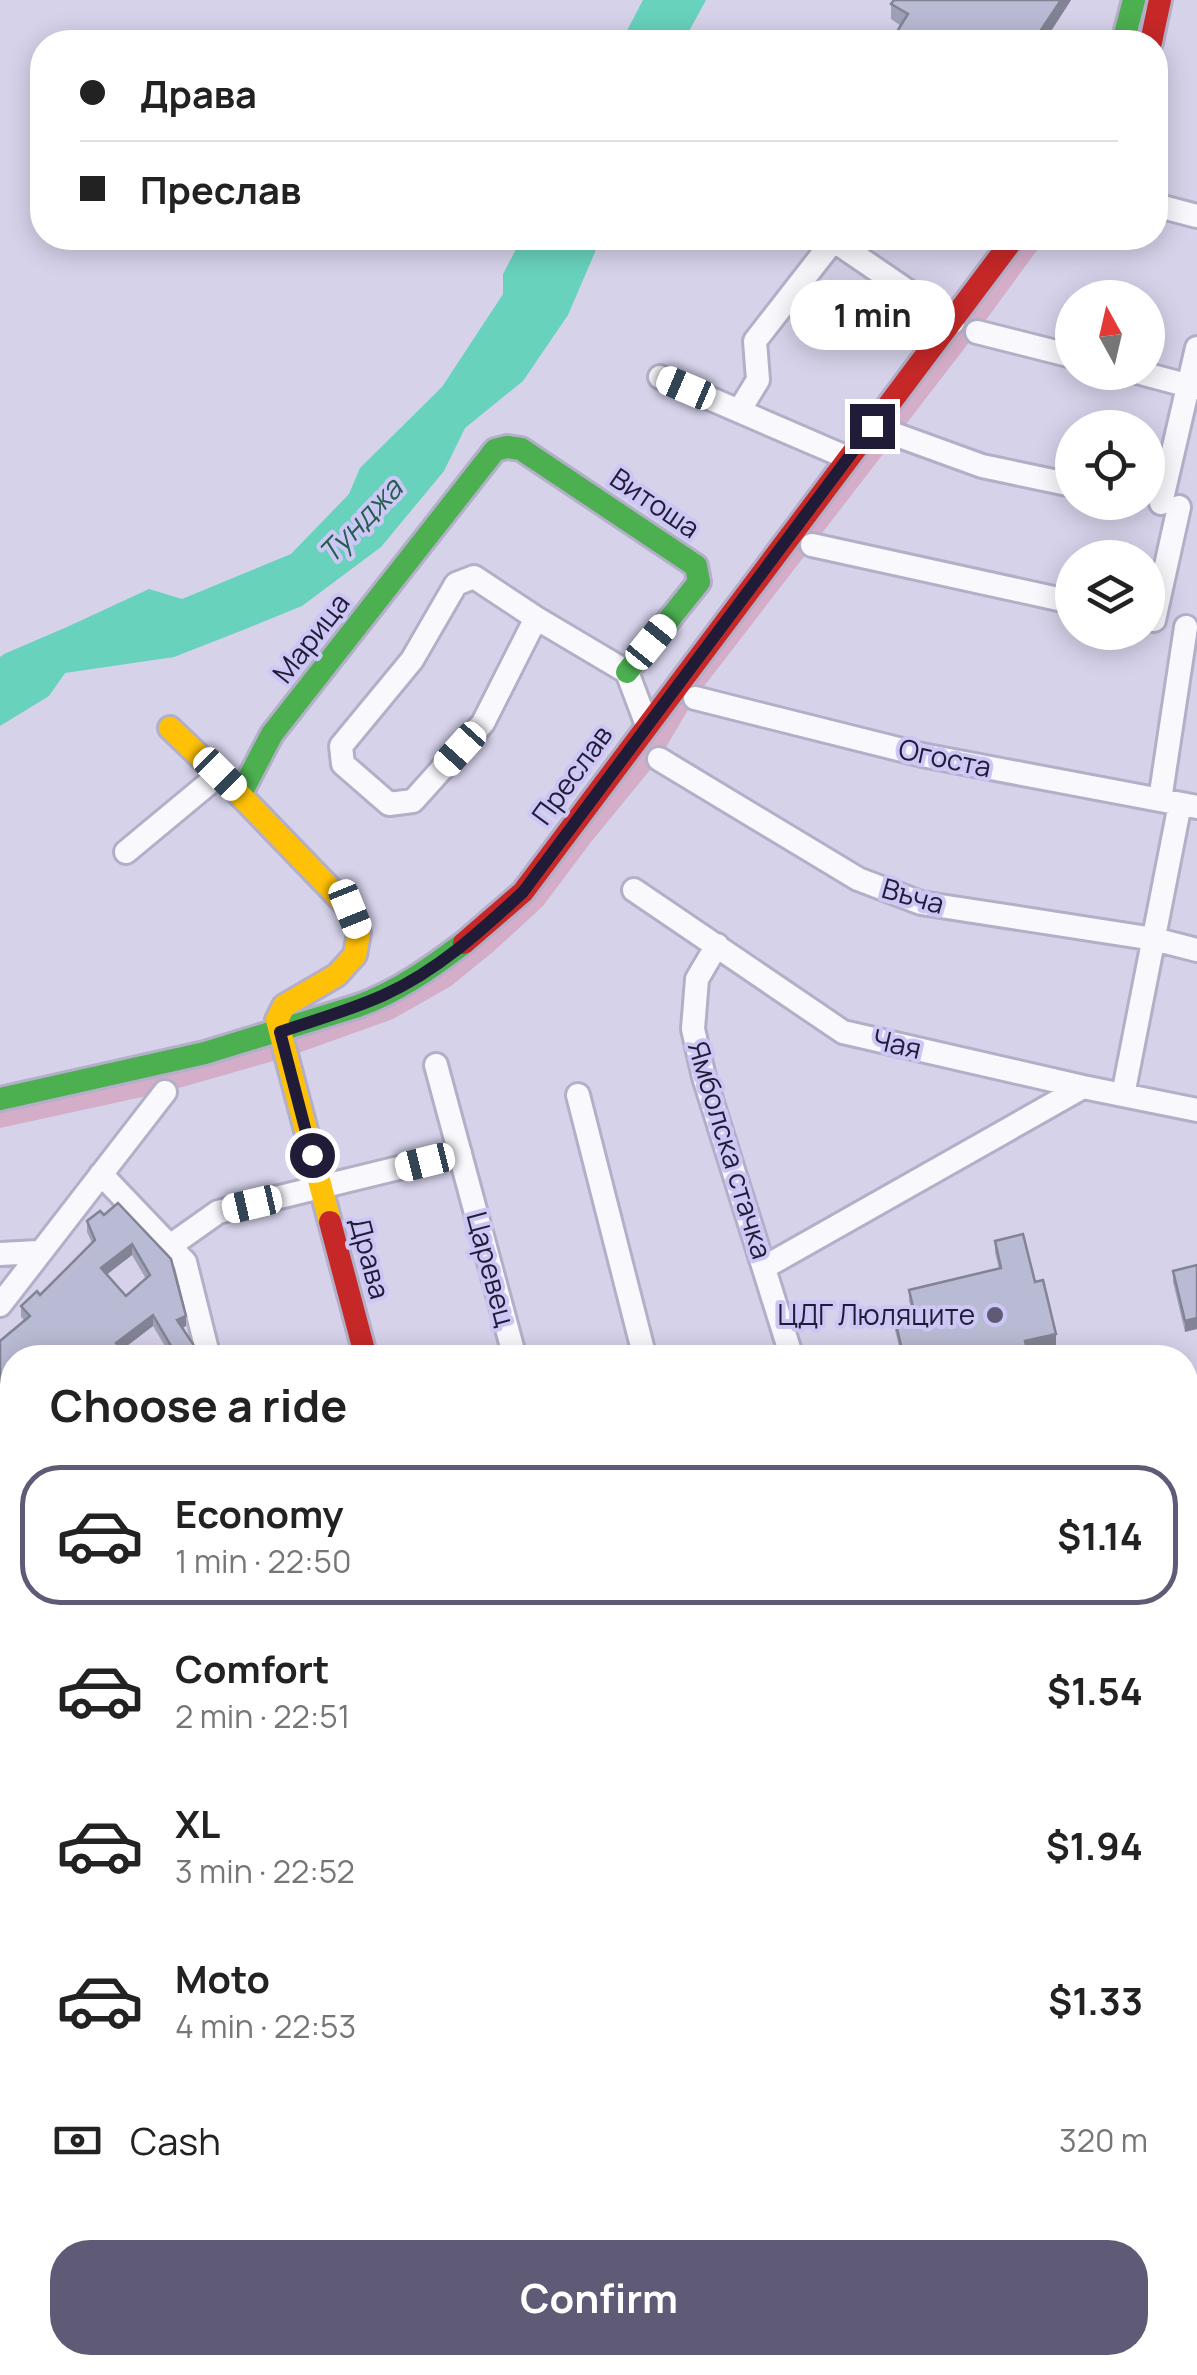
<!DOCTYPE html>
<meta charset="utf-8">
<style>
:root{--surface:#fff;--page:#f2f2f2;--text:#222;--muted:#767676;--line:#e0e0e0;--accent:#5f5b76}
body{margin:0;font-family:Manrope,sans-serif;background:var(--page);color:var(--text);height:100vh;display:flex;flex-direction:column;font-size:38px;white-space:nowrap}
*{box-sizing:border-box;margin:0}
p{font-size:32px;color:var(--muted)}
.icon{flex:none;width:55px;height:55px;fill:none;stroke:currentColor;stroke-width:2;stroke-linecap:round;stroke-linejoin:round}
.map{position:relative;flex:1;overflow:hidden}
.side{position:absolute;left:0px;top:1345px;width:1198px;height:1030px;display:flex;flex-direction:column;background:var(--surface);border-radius:40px 40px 0 0;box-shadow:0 5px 25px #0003}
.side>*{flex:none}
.guide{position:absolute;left:30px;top:30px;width:1138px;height:220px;border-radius:40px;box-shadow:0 5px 25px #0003;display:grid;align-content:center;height:220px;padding:0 50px;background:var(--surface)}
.needle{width:65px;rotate:352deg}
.tools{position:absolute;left:1055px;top:280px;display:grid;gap:20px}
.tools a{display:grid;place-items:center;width:110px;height:110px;border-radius:50%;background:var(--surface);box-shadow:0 5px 25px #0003;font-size:50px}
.end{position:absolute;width:45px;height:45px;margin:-22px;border:12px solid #201b37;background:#fff;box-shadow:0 0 0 5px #fff}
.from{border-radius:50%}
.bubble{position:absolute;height:70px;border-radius:35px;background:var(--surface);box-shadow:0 5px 25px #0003;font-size:32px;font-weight:700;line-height:70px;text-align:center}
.car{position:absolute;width:30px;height:60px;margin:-30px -15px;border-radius:12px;box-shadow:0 0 8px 2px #0007;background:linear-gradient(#fff 24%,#345 0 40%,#fff 0 76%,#345 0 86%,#fff 0)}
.guide b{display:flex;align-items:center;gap:35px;height:95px;font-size:38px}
.guide b+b{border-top:2px solid var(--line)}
.guide i{width:25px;height:25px;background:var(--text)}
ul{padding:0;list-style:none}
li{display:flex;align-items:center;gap:30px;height:140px;margin:0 20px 15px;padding:0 30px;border:5px solid transparent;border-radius:40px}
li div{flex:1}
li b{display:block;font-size:38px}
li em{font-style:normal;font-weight:700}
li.selected{border-color:var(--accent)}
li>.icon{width:90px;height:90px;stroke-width:1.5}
h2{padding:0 50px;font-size:45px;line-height:120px}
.pay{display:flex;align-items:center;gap:25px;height:110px;padding:0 50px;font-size:38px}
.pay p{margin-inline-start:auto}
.action{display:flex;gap:20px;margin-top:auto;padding:20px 50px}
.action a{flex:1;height:115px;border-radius:40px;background:var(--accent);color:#fff;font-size:40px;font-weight:700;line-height:115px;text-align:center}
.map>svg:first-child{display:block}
.green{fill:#d4adc9}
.water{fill:#68d2bc}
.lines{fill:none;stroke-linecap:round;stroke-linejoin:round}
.street-casing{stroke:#b3afc8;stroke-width:28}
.fast-casing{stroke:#b3afc8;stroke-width:28}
.slow-casing{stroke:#b3afc8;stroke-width:28}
.jam-casing{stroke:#b3afc8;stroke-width:28}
.street{stroke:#f9f8fc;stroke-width:22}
.fast{stroke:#4caf50;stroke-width:22}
.slow{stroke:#ffc107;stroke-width:22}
.jam{stroke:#c62828;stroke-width:22}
.wall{fill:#9fa1b6;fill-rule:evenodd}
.shaded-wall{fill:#828394}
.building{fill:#b9bbd4;stroke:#828394;stroke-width:2.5;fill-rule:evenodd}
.route{stroke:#201b37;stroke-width:12}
.poi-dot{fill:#5f5b76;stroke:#cdc7f5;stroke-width:4}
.labels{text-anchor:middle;stroke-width:8;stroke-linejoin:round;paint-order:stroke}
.street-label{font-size:28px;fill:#201b37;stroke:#cdc7f5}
.poi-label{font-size:28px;fill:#201b37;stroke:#cdc7f5;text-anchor:end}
.water-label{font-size:30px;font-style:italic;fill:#255f4d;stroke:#cdc7f5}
</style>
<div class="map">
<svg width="1197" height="2375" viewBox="0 0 1197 2375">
<rect width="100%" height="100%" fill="#d5d2ea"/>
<path class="green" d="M1014,238H1046L977,332L695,698L659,759L591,842L543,906L494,951L451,986L393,1019L287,1057L165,1092L0,1128V1099L281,1033L482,930Z
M1197,1551V2375H231L249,2362H1185V1555Z"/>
<path class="water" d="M643,0H706L683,42H621Z
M522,238H601L568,315L523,381L465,428L444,471L381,547L302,606L243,630L174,657L65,673L49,696L0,726V657L4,654L67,627L149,589L182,599L291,554L349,494L360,468L442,387L503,294V274Z"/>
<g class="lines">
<defs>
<path id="street" d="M1155,205L1197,216
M830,238L953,322
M977,332L1072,356
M1137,372L1197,388
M660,377L848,458
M739,411L758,380L755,341L833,241
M872,426L982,466L1072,485
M1161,503L1197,348
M812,545L1072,602
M536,618L483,723L413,801L389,804L343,764L341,746L412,660L456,584L474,577L536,618L627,672L647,725
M1154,620L1179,507
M695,698L922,755L1197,807
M659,759L858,879L921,903L1154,939L1197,950
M1160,800L1186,627
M126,852L220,774
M634,890L843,1032L1083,1087L1197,1110
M717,945L697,979L693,1029L704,1077L792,1358
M436,1065L515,1358
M578,1095L645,1358
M1123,1095L1180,804
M101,1174L185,1262L209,1358
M170,1246L218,1212L460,1153
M0,1254L38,1252
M765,1267L1083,1087
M0,1305L165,1092
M1185,1555L1197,1551
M0,1619L12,1609
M0,1918L12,1919
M1185,1945L1197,1937
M0,2010L12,2007
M0,2166L12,2163
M0,2347L12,2343
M231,2375L249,2362
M599,2375L611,2362"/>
<path id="fast" d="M1123,42L1134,0
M240,795L272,734L495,450L507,447L521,449L696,566L699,582L627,672
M0,1099L205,1053L358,1006C397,992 431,968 464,943"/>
<path id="slow" d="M170,728L240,795L350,909L359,933L355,955L337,975L284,1006L277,1020L330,1222"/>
<path id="jam" d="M1151,42L1160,0
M464,943L523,892L1014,238
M330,1222L366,1358"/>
</defs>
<use href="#street" class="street-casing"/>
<use href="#fast" class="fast-casing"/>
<use href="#slow" class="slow-casing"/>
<use href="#jam" class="jam-casing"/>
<use href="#street" class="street"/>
<use href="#fast" class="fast"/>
<use href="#slow" class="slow"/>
<use href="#jam" class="jam"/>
</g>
<path class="wall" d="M1071,0L1044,42H893V38L901,26L891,19V4Z
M118,1203L171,1259L186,1316V1326L182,1328L193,1344L196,1358H172L153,1326L122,1350L127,1358H12V1387L0,1397V1341L25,1321L21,1317V1306L37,1291L40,1295L92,1243L87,1232V1221L100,1211L104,1215ZM132,1255L146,1279L126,1296L107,1274Z
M995,1241L1035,1282L1056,1345L1028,1351L1029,1358H902L895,1330V1320L913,1315L909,1301V1290L999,1269L995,1252Z
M1197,1265L1185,1332L1173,1282V1271Z
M12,1434V1527L10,1523V1515L0,1499V1445Z
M12,1922V1987L9,1960L0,1946V1928Z
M12,2011V2150L0,2151V2013Z
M12,2276V2330L7,2329L1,2279Z
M12,2362H222L204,2375H90L87,2368Z"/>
<path class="shaded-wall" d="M1061,0H1071L1044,42H1033Z
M132,1244V1255L101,1279V1268Z
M153,1315V1326L116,1354V1343Z
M186,1316V1326L177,1331V1320Z
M1197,1318V1329L1185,1332V1321Z
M1056,1334V1345L1025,1352V1341Z
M12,1376V1387L0,1397V1387Z
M12,1572V1583L0,1593V1582Z
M12,1698V1712L0,1720V1707Z
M12,1976V1987L0,1995V1984Z
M12,2234V2245L0,2248V2237Z
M7,2318V2329L0,2332V2322Z
M68,2362H87V2368L62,2375H37V2371Z
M206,2362H222L204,2375H185Z"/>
<path class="building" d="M894,0H1061L1033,42H900L893,38L908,14L891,4Z
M118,1203L171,1259L186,1316L177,1320L193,1344L196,1353L189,1358H178L153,1315L116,1343L127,1358H12V1376L0,1387V1341L30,1316L21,1306L37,1291L40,1295L95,1240L87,1221L100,1211L104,1215ZM132,1244L150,1275L126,1296L101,1268Z
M1023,1234L1035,1282L1043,1280L1056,1334L1025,1341L1029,1358H904L895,1320L915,1315L909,1290L1001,1268L995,1241Z
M1197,1265V1318L1185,1321L1173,1271Z
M12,1434V1508L0,1489V1445Z
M12,1530V1572L0,1582V1539Z
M12,1647V1698L0,1707V1656Z
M12,1922V1955L0,1935V1928Z
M12,1958V1976L0,1984V1962Z
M12,2011V2139L0,2141V2013Z
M12,2168V2234L0,2237V2169L4,2170Z
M0,2276L1,2279L12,2276V2319L7,2318L0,2322Z
M5,2350L9,2357L12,2356V2362H68L37,2371L38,2375H0V2351Z
M89,2362H206L185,2375H94Z"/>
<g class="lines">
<path class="route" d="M312,1155L280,1032C315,1020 351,1010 384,995C437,971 481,931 523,892L872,426"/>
</g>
<circle class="poi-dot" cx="995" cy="1315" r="10"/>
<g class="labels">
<g class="street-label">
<text transform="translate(655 503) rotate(34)" y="10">Витоша</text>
<text transform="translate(311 638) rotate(-52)" y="10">Марица</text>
<text transform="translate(945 758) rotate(12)" y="10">Огоста</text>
<text transform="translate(572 775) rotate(-54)" y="10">Преслав</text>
<text transform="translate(913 896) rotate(16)" y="10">Въча</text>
<text transform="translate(897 1044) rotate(13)" y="10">Чая</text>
<text transform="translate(730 1150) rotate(73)" y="10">Ямболска стачка</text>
<text transform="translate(370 1258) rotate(75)" y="10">Драва</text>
<text transform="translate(491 1269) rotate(75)" y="10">Царевец</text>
</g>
<g class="poi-label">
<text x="975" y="1325">ЦДГ Люляците</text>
</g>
<g class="water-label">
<text transform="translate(361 521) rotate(-46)" y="10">Тунджа</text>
</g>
</g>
</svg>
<div class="tools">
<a><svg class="needle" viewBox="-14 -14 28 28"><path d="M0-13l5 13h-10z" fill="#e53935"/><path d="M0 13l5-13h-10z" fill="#767676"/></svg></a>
<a><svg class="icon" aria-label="locate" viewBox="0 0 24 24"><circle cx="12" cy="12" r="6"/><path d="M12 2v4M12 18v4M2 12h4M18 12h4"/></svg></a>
<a><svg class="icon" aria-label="layers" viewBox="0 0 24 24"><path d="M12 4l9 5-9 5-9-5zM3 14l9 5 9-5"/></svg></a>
</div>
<i class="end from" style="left:312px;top:1155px"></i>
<i class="end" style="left:872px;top:426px"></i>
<div class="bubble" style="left:790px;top:280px;width:165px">1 min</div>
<i class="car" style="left:686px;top:388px;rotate:293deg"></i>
<i class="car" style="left:651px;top:642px;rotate:39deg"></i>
<i class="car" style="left:460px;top:749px;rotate:222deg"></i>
<i class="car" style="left:220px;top:774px;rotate:135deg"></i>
<i class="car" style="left:350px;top:909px;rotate:158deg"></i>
<i class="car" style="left:425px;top:1162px;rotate:256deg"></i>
<i class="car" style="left:252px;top:1204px;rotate:257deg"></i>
<div class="guide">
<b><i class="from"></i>Драва</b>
<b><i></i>Преслав</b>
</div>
<section class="side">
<h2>Choose a ride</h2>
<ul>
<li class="selected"><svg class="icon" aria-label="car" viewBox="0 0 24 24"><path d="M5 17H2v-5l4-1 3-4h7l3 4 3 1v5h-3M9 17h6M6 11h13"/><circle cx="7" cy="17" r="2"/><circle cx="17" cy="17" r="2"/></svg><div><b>Economy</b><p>1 min · 22:50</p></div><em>$1.14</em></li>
<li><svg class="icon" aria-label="car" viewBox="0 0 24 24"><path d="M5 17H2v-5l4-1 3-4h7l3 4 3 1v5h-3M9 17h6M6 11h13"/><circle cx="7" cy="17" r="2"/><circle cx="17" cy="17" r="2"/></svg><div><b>Comfort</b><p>2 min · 22:51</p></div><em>$1.54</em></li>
<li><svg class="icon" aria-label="car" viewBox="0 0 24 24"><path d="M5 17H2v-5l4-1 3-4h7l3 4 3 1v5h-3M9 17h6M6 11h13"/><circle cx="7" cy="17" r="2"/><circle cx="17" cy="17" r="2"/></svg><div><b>XL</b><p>3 min · 22:52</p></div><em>$1.94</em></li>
<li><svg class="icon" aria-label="car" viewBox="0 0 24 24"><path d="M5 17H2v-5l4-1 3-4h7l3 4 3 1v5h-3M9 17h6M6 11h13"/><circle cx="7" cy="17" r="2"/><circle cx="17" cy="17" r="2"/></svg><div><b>Moto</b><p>4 min · 22:53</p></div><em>$1.33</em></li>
</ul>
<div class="pay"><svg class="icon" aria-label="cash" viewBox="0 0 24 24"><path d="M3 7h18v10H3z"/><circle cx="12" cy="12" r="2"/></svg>Cash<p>320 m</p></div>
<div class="action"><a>Confirm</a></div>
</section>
</div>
